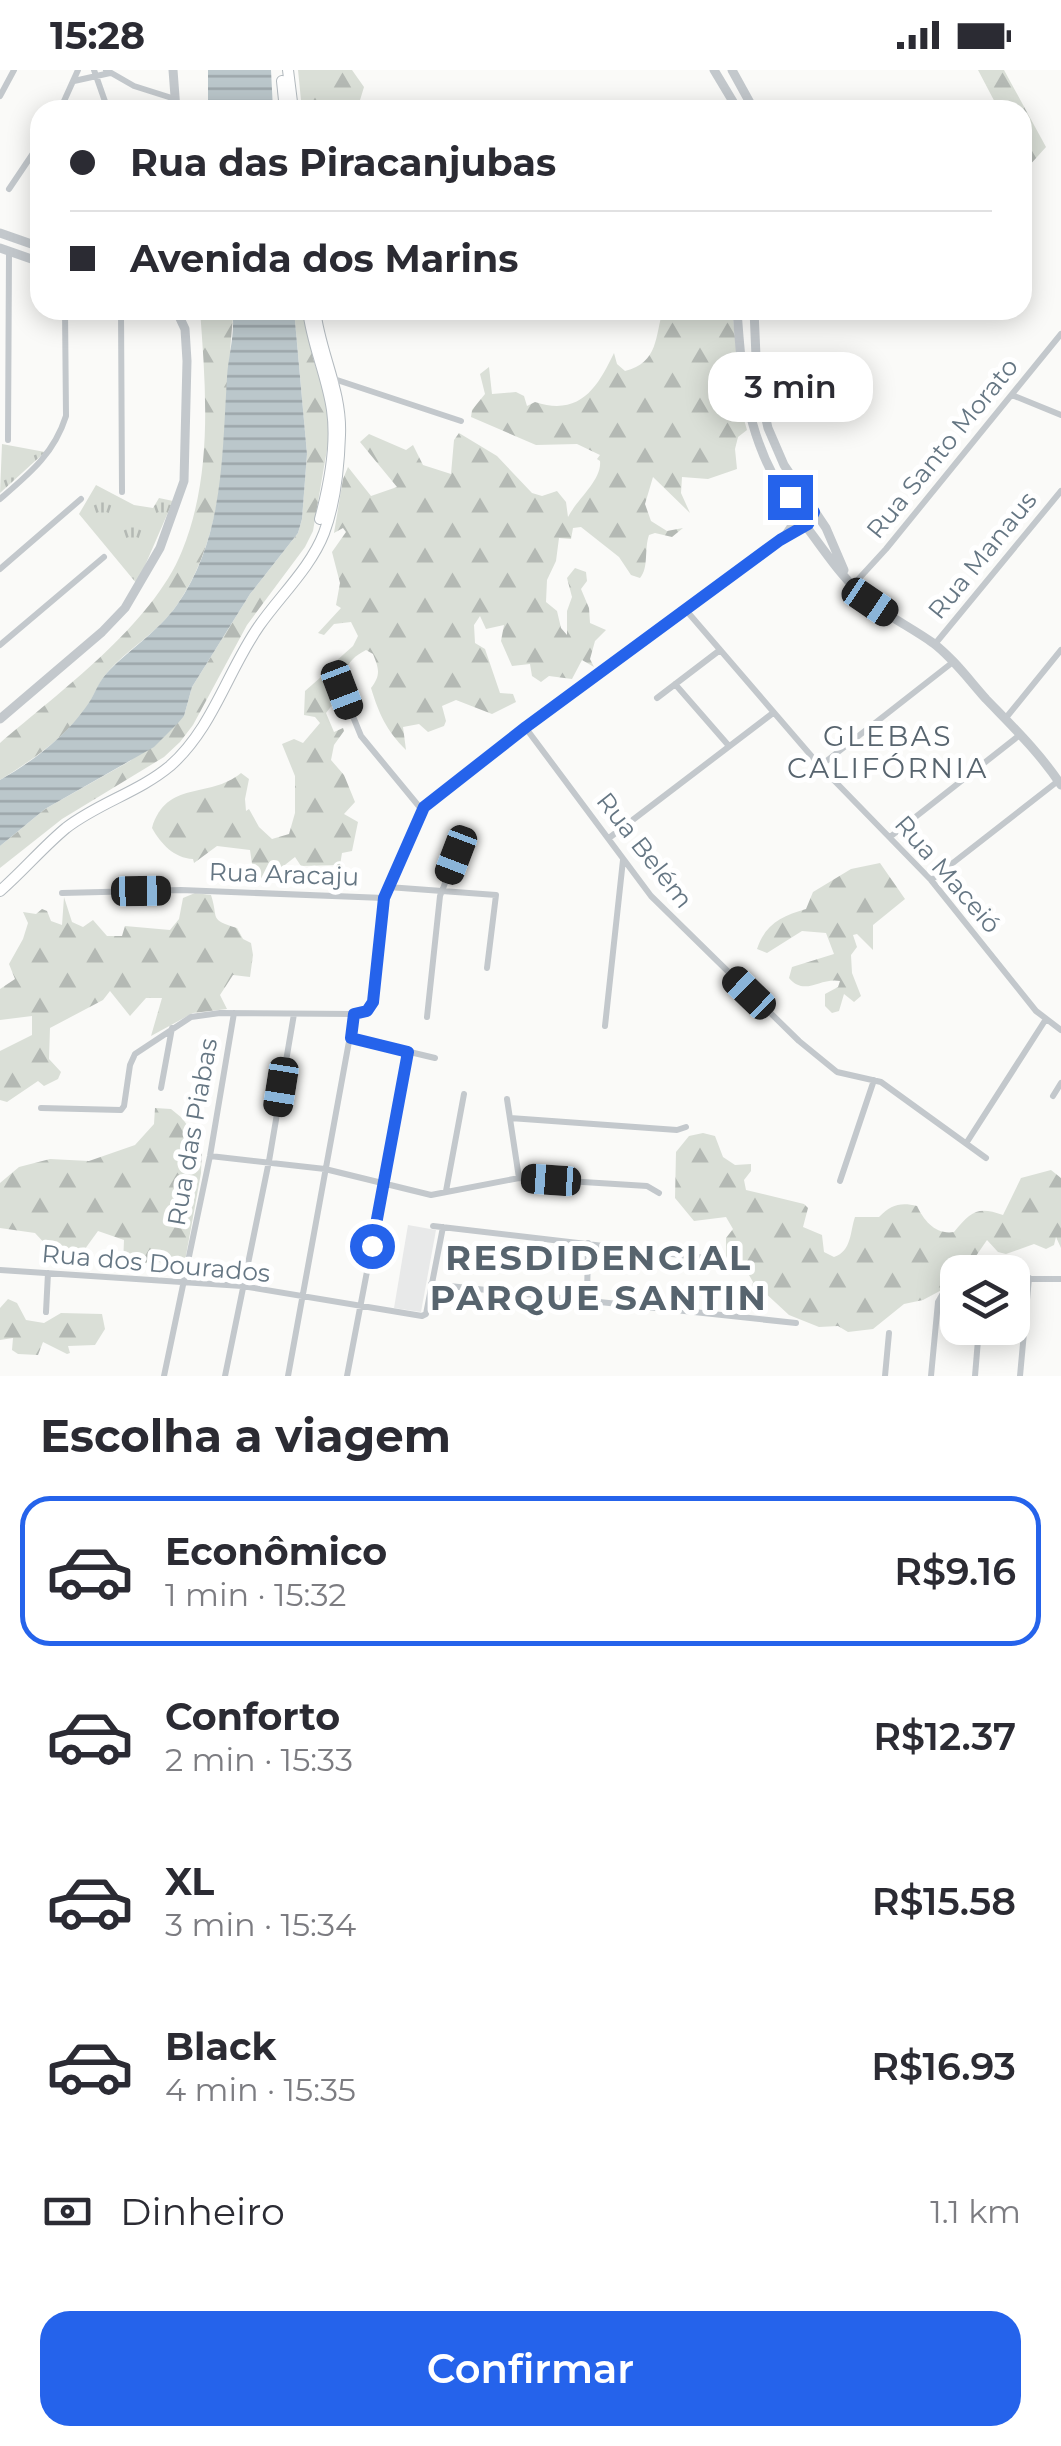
<!DOCTYPE html>
<html lang="pt">
<meta charset="utf-8">
<style>
:root{--surface:#fff;--page:#f7f7f7;--text:#2b2b33;--muted:#7c7c81;--line:#e1e1e2;--accent:#2563eb}
body{margin:0;font-family:Montserrat,sans-serif;background:var(--page);color:var(--text);height:100vh;display:flex;flex-direction:column;font-size:38px;white-space:nowrap}
*{box-sizing:border-box;margin:0}
p{font-size:32px;color:var(--muted)}
.icon{flex:none;width:55px;height:55px;fill:none;stroke:currentColor;stroke-width:2;stroke-linecap:round;stroke-linejoin:round}
.map{position:relative;height:1306px;overflow:hidden}
.side{display:flex;flex-direction:column;background:var(--surface);flex:1}
.side>*{flex:none}
.top-card{position:absolute;left:30px;top:30px;width:1002px;height:220px;border-radius:30px;box-shadow:0 5px 25px #0003;display:grid;align-content:center;height:220px;padding:0 40px;background:var(--surface)}
.buttons{position:absolute;left:940px;top:1185px;display:grid;gap:20px}
.buttons a{display:grid;place-items:center;width:90px;height:90px;border-radius:20px;background:var(--surface);box-shadow:0 5px 25px #0003;font-size:50px}
.end{position:absolute;width:45px;height:45px;margin:-22px;border:12px solid #2563eb;background:#fff;box-shadow:0 0 0 5px #fff}
.from{border-radius:50%}
.bubble{position:absolute;height:70px;border-radius:30px;background:var(--surface);box-shadow:0 5px 25px #0003;font-size:32px;font-weight:600;line-height:70px;text-align:center}
.car{position:absolute;width:30px;height:60px;margin:-30px -15px;border-radius:12px;box-shadow:0 0 8px 2px #0007;background:linear-gradient(#222 24%,#8ab4d8 0 40%,#222 0 76%,#8ab4d8 0 86%,#222 0)}
.top-card b{display:flex;align-items:center;gap:35px;height:95px;font-size:38px}
.top-card b+b{border-top:2px solid var(--line)}
.top-card i{width:25px;height:25px;background:var(--text)}
ul{padding:0;list-style:none}
li{display:flex;align-items:center;gap:30px;height:150px;margin:0 20px 15px;padding:0 20px;border:5px solid transparent;border-radius:30px}
li div{flex:1}
li b{display:block;font-size:38px}
li em{font-style:normal;font-weight:600}
li.on{border-color:var(--accent)}
li>.icon{width:90px;height:90px;stroke-width:1.5}
h2{padding:0 40px;font-size:45px;line-height:120px}
.pay{display:flex;align-items:center;gap:25px;height:110px;padding:0 40px;font-size:38px}
.pay p{margin-inline-start:auto}
.primary-button{display:flex;gap:20px;margin-top:auto;padding:20px 40px}
.primary-button a{flex:1;height:115px;border-radius:30px;background:var(--accent);color:#fff;font-size:40px;font-weight:600;line-height:115px;text-align:center}
.status{display:flex;justify-content:space-between;align-items:center;height:70px;padding:0 50px;background:var(--surface);direction:ltr}
.status svg{height:28px;fill:currentColor}
.map>svg:first-child{display:block}
.built{fill:#e8e9e9}
.forest{fill:url(#forest-firs)}
.park{fill:url(#park-tufts)}
.water{fill:url(#water-rules)}
.lines{fill:none;stroke-linecap:round;stroke-linejoin:round}
.secondary-casing{stroke:#b3babf;stroke-width:12}
.minor{stroke:#c3c8cc;stroke-width:6}
.tertiary{stroke:#c3c8cc;stroke-width:9}
.secondary{stroke:#fff;stroke-width:10}
.route{stroke:#2563eb;stroke-width:12}
.labels{text-anchor:middle;stroke-width:10;stroke-linejoin:round;paint-order:stroke}
.street-label{font-size:25px;fill:#657683;stroke:#fff}
.neighbourhood-label{font-size:28px;letter-spacing:2.5px;fill:#57646e;stroke:#fff}
.district-label{font-size:35px;font-weight:bold;letter-spacing:2.5px;fill:#57646e;stroke:#fff}
</style>
<div class="status"><b>15:28</b><svg viewBox="0 0 49 12"><path d="M0 12V9h3v3zM5 12V6h3v6zM10 12V3h3v9zM15 12V0h3v12zM26 1h20v11H26zM47 4h2v5h-2z"/></svg></div>
<div class="map">
<svg width="1061" height="1306" viewBox="0 0 1061 1306">
<defs>
<pattern id="forest-firs" width="22" height="20" patternUnits="userSpaceOnUse" patternTransform="scale(2.5)"><rect width="22" height="20" fill="#dadfd7"/><path d="M5 1l3.5 6h-7zM16 11l3.5 6h-7z" fill="#b4b9b4"/></pattern>
<pattern id="park-tufts" width="24" height="20" patternUnits="userSpaceOnUse" patternTransform="scale(2.5)"><rect width="24" height="20" fill="#dadfd7"/><path d="M3 7l-1-3M5 7V3M7 7l1-3M15 17l-1-3M17 17v-4M19 17l1-3" fill="none" stroke="#b4b9b4"/></pattern>
<pattern id="water-rules" width="6" height="5" patternUnits="userSpaceOnUse" patternTransform="scale(2.5)"><rect width="6" height="5" fill="#bbc7cb"/><path d="M0 2.5h6" fill="none" stroke="#9ca6aa"/></pattern>
</defs>
<rect width="100%" height="100%" fill="#fafaf8"/>
<path class="built" d="M408,1155L436,1160L421,1242L394,1238Z"/>
<path class="forest" d="M298,0H352L364,17L357,40H302Z
M978,0H1004L1046,77L1028,97L1023,86L1022,40H999Z
M200,240H232L233,247C223,342 234,452 177,535C158,563 127,579 106,604C98,614 94,626 87,637C65,668 32,690 0,710V673C58,623 153,554 182,481C213,405 206,320 200,240Z
M294,240H305L313,288L324,322L330,362L313,461L305,477L247,555L193,655L180,672L164,687L62,749L0,798V776L45,739L130,691L184,646L192,617L250,524L298,463L302,449L307,384Z
M663,240H732L737,285L732,307L747,360L738,367L735,379L737,399L708,409L682,407L681,423L690,443L653,407L645,434L651,451L667,461L683,458L672,467L655,463L649,465C644,479 649,498 640,508L631,505L619,487L581,457L573,458L571,469L559,468L556,491L547,510L546,532L557,541L561,558L567,565V541L572,527L567,508L575,498L586,502L587,511L581,519L589,538L590,553L606,560L595,571L590,589L594,597L582,590L572,609L549,606L541,612L532,606L530,594L512,596L501,571L504,555L486,559L480,546L474,555L475,573L485,579L500,623L513,624L516,632L492,644L456,630L442,636L446,651L444,656L428,662L419,654L403,657L406,680C386,660 379,644 371,618C381,605 379,599 373,584L366,580C355,586 348,591 345,604L335,592L353,576L358,566L351,552L334,554L324,565L318,563L341,538L336,535L340,513L332,482L346,462L343,458L334,463L343,409L348,397L371,426L397,417L360,372L369,364L406,380L413,375L423,395L451,404L454,370L459,363L497,386L532,423L542,426L557,421L566,432L568,447C578,428 602,410 600,391L597,389L600,385L577,374L536,375L471,347L472,340L485,324L480,304L489,297L492,324L516,322L524,326L527,336L535,332C581,347 598,316 614,283L617,294L625,301C659,293 655,265 663,240Z
M321,607L330,612L336,630L326,643L334,662L343,658L344,661L334,675L331,690L344,705L355,732L344,744L358,752L352,781L342,783L340,795L301,796L295,787L281,798L279,808L270,814L254,808L250,780L217,776L194,793L193,789C174,788 161,774 152,758C167,709 208,730 241,703L249,709L245,729L246,741L249,739L259,757L272,769L289,764L295,743V706L282,674L294,669L303,673L320,653L315,647L304,645L305,621Z
M880,793L905,829L873,855V880L857,864L853,865L857,877L851,885L852,903L861,926L854,932L844,924L839,941L832,943L825,936V924L838,917L840,911C820,907 805,927 789,908L792,897L834,884L826,863L802,861L767,883L757,879C765,854 782,846 806,839L813,822L851,799Z
M195,823L211,825C219,849 208,849 237,858L243,869L251,873L253,885L250,907L233,905L220,925L227,939L193,943L151,966L162,928H146L130,946L110,921L103,930L50,958L49,989L61,1002L58,1009L44,1016L38,1011L7,1032L0,1030V981L32,965V946L0,950V919L15,909L9,894L23,869L28,853L23,842L36,844L42,839L47,841L51,851L62,855L64,827L72,852L83,857L93,850L107,866H122L125,856L170,860L179,849L183,828Z
M155,1038L171,1039L182,1048L202,1076L201,1103L185,1191L123,1194L124,1170L98,1161L77,1190H60L35,1163L0,1158V1113L19,1097L50,1089L89,1091L135,1075L154,1054Z
M703,1063L715,1066L723,1087L735,1095L751,1094V1101L744,1110L746,1120L804,1134L808,1138L803,1157L822,1165L824,1182L834,1187C852,1181 850,1161 855,1147H879C891,1135 900,1132 917,1136C924,1151 936,1165 954,1162C971,1141 978,1136 1003,1145L1021,1108L1051,1100L1061,1108V1178L1056,1167L1054,1175L1046,1179L1034,1174L1006,1184L998,1182L987,1170L965,1202H958L951,1215L923,1230L904,1234L873,1259L848,1262L838,1256L819,1257L789,1245L762,1220L751,1218L753,1212L749,1205V1192H726V1168L733,1159L726,1147L694,1151L675,1128L676,1082L689,1066Z
M8,1229L17,1233L26,1250L44,1253L61,1243L102,1244L105,1259L95,1275L68,1276L70,1283L67,1284L43,1272L38,1285L18,1284L12,1280L13,1268L0,1270V1238Z"/>
<path class="park" d="M2,374L45,382L0,423Z
M96,415L134,435L153,438L159,428L173,431L137,514L79,444Z"/>
<path class="water" d="M208,0H271L273,40H208Z
M232,240H294L307,384L302,449L298,463L250,524L192,617L184,646L178,653L154,677L45,739L0,776V710C32,692 65,667 86,637C94,627 97,614 106,604C128,580 157,563 177,535C224,468 222,386 227,308C228,286 236,262 232,240Z"/>
<g class="lines">
<defs>
<path id="secondary" d="M288,0L293,40
M282,11L285,40
M308,240C312,275 327,305 332,340C337,374 329,416 320,449
M0,821C23,801 43,777 66,758C98,733 139,722 170,696C213,658 227,602 259,556C280,526 311,497 324,463C335,434 339,396 340,365C342,321 320,283 315,240"/>
</defs>
<use href="#secondary" class="secondary-casing"/>
<path class="minor" d="M94,0L108,40
M106,0L134,16L175,29
M74,11L110,3
M0,26L14,0
M60,40L78,0
M9,119L40,73
M121,240L122,422
M331,308L461,351
M1012,325L1061,345
M8,370L9,182
M0,429C29,404 54,384 66,346L65,240
M784,465L794,450L792,441
M0,499L81,429
M853,515L886,479L1061,264
M685,539L820,696L931,810L1036,941L1061,960
M935,574L1061,421
M0,575L104,487
M333,598L361,666L422,740
M675,614L729,676
M657,628L720,580
M1005,649L1061,580
M525,657L651,826L799,971L837,1002L881,1012L986,1088
M820,696L953,592
M890,767L1021,664
M609,768L773,643
M931,810L1058,711
M388,817L496,825L487,898
M62,823L181,820L384,828
M427,947L440,826L456,785
M605,956L623,790
M351,968L435,988
M161,1018L172,958
M1053,1026L1061,1013
M507,1029L519,1108
M41,1038L121,1040L124,1036L130,995L135,984L191,947L220,943L354,944L367,941L373,932L386,822L424,737L525,657L780,470L805,455
M510,1048L677,1060L686,1057
M967,1072L1046,949
M210,1086L325,1099L431,1125L519,1108L647,1116L659,1123
M840,1111L874,1010
M446,1121L464,1024
M433,1156L723,1190
M0,1200L242,1216L422,1246L426,1244L443,1157
M1012,1209H1061
M431,1214L796,1253
M587,1230L588,1173
M46,1242L48,1203
M164,1306L210,1086L234,943
M225,1306L269,1091L294,944
M288,1306L354,944
M347,1306L409,982
M885,1306L889,1263
M931,1306L938,1232L942,1225L958,1217
M975,1306L979,1258
M1020,1306L1029,1208"/>
<path class="tertiary" d="M173,0L176,40
M714,0L738,40
M732,0L754,40
M0,163L40,177
M0,178L40,192
M172,240L181,245L194,240
M737,240C743,327 750,384 805,455C825,481 843,510 869,531C889,547 912,558 933,573C953,588 969,610 986,629C1013,657 1039,682 1061,715
M754,240L757,310L768,358L784,395L826,458L844,500
M0,649L102,562L125,538L160,478L184,411L187,291L185,259L178,244"/>
<use href="#secondary" class="secondary"/>
</g>
<g class="lines">
<path class="route" d="M372,1176L408,982L351,968L354,944L367,941L373,932L384,828L424,737L526,657L780,470L808,454L814,442L800,423L790,427"/>
</g>
<g class="labels">
<g class="street-label">
<text transform="translate(942 378) rotate(-51)" y="9">Rua Santo Morato</text>
<text transform="translate(982 485) rotate(-51)" y="9">Rua Manaus</text>
<text transform="translate(645 780) rotate(52)" y="9">Rua Belém</text>
<text transform="translate(284 804) rotate(2)" y="9">Rua Aracaju</text>
<text transform="translate(948 804) rotate(49)" y="9">Rua Maceió</text>
<text transform="translate(192 1062) rotate(-80)" y="9">Rua das Piabas</text>
<text transform="translate(156 1193) rotate(5)" y="9">Rua dos Dourados</text>
</g>
<g class="neighbourhood-label">
<text x="888" y="676">GLEBAS<tspan x="888" dy="32">CALIFÓRNIA</tspan></text>
</g>
<g class="district-label">
<text x="599" y="1200">RESDIDENCIAL<tspan x="599" dy="40">PARQUE SANTIN</tspan></text>
</g>
</g>
</svg>
<div class="buttons">
<a><svg class="icon" aria-label="layers" viewBox="0 0 24 24"><path d="M12 4l9 5-9 5-9-5zM3 14l9 5 9-5"/></svg></a>
</div>
<i class="end from" style="left:372px;top:1176px"></i>
<i class="end" style="left:790px;top:427px"></i>
<div class="bubble" style="left:708px;top:282px;width:165px">3 min</div>
<i class="car" style="left:870px;top:532px;rotate:124deg"></i>
<i class="car" style="left:342px;top:620px;rotate:159deg"></i>
<i class="car" style="left:456px;top:785px;rotate:201deg"></i>
<i class="car" style="left:141px;top:821px;rotate:89deg"></i>
<i class="car" style="left:749px;top:923px;rotate:314deg"></i>
<i class="car" style="left:281px;top:1017px;rotate:189deg"></i>
<i class="car" style="left:551px;top:1110px;rotate:274deg"></i>
<div class="top-card">
<b><i class="from"></i>Rua das Piracanjubas</b>
<b><i></i>Avenida dos Marins</b>
</div>
</div>
<section class="side">
<h2>Escolha a viagem</h2>
<ul>
<li class="on"><svg class="icon" aria-label="car" viewBox="0 0 24 24"><path d="M5 17H2v-5l4-1 3-4h7l3 4 3 1v5h-3M9 17h6M6 11h13"/><circle cx="7" cy="17" r="2"/><circle cx="17" cy="17" r="2"/></svg><div><b>Econômico</b><p>1 min · 15:32</p></div><em>R$9.16</em></li>
<li><svg class="icon" aria-label="car" viewBox="0 0 24 24"><path d="M5 17H2v-5l4-1 3-4h7l3 4 3 1v5h-3M9 17h6M6 11h13"/><circle cx="7" cy="17" r="2"/><circle cx="17" cy="17" r="2"/></svg><div><b>Conforto</b><p>2 min · 15:33</p></div><em>R$12.37</em></li>
<li><svg class="icon" aria-label="car" viewBox="0 0 24 24"><path d="M5 17H2v-5l4-1 3-4h7l3 4 3 1v5h-3M9 17h6M6 11h13"/><circle cx="7" cy="17" r="2"/><circle cx="17" cy="17" r="2"/></svg><div><b>XL</b><p>3 min · 15:34</p></div><em>R$15.58</em></li>
<li><svg class="icon" aria-label="car" viewBox="0 0 24 24"><path d="M5 17H2v-5l4-1 3-4h7l3 4 3 1v5h-3M9 17h6M6 11h13"/><circle cx="7" cy="17" r="2"/><circle cx="17" cy="17" r="2"/></svg><div><b>Black</b><p>4 min · 15:35</p></div><em>R$16.93</em></li>
</ul>
<div class="pay"><svg class="icon" aria-label="cash" viewBox="0 0 24 24"><path d="M3 7h18v10H3z"/><circle cx="12" cy="12" r="2"/></svg>Dinheiro<p>1.1 km</p></div>
<div class="primary-button"><a>Confirmar</a></div>
</section>
